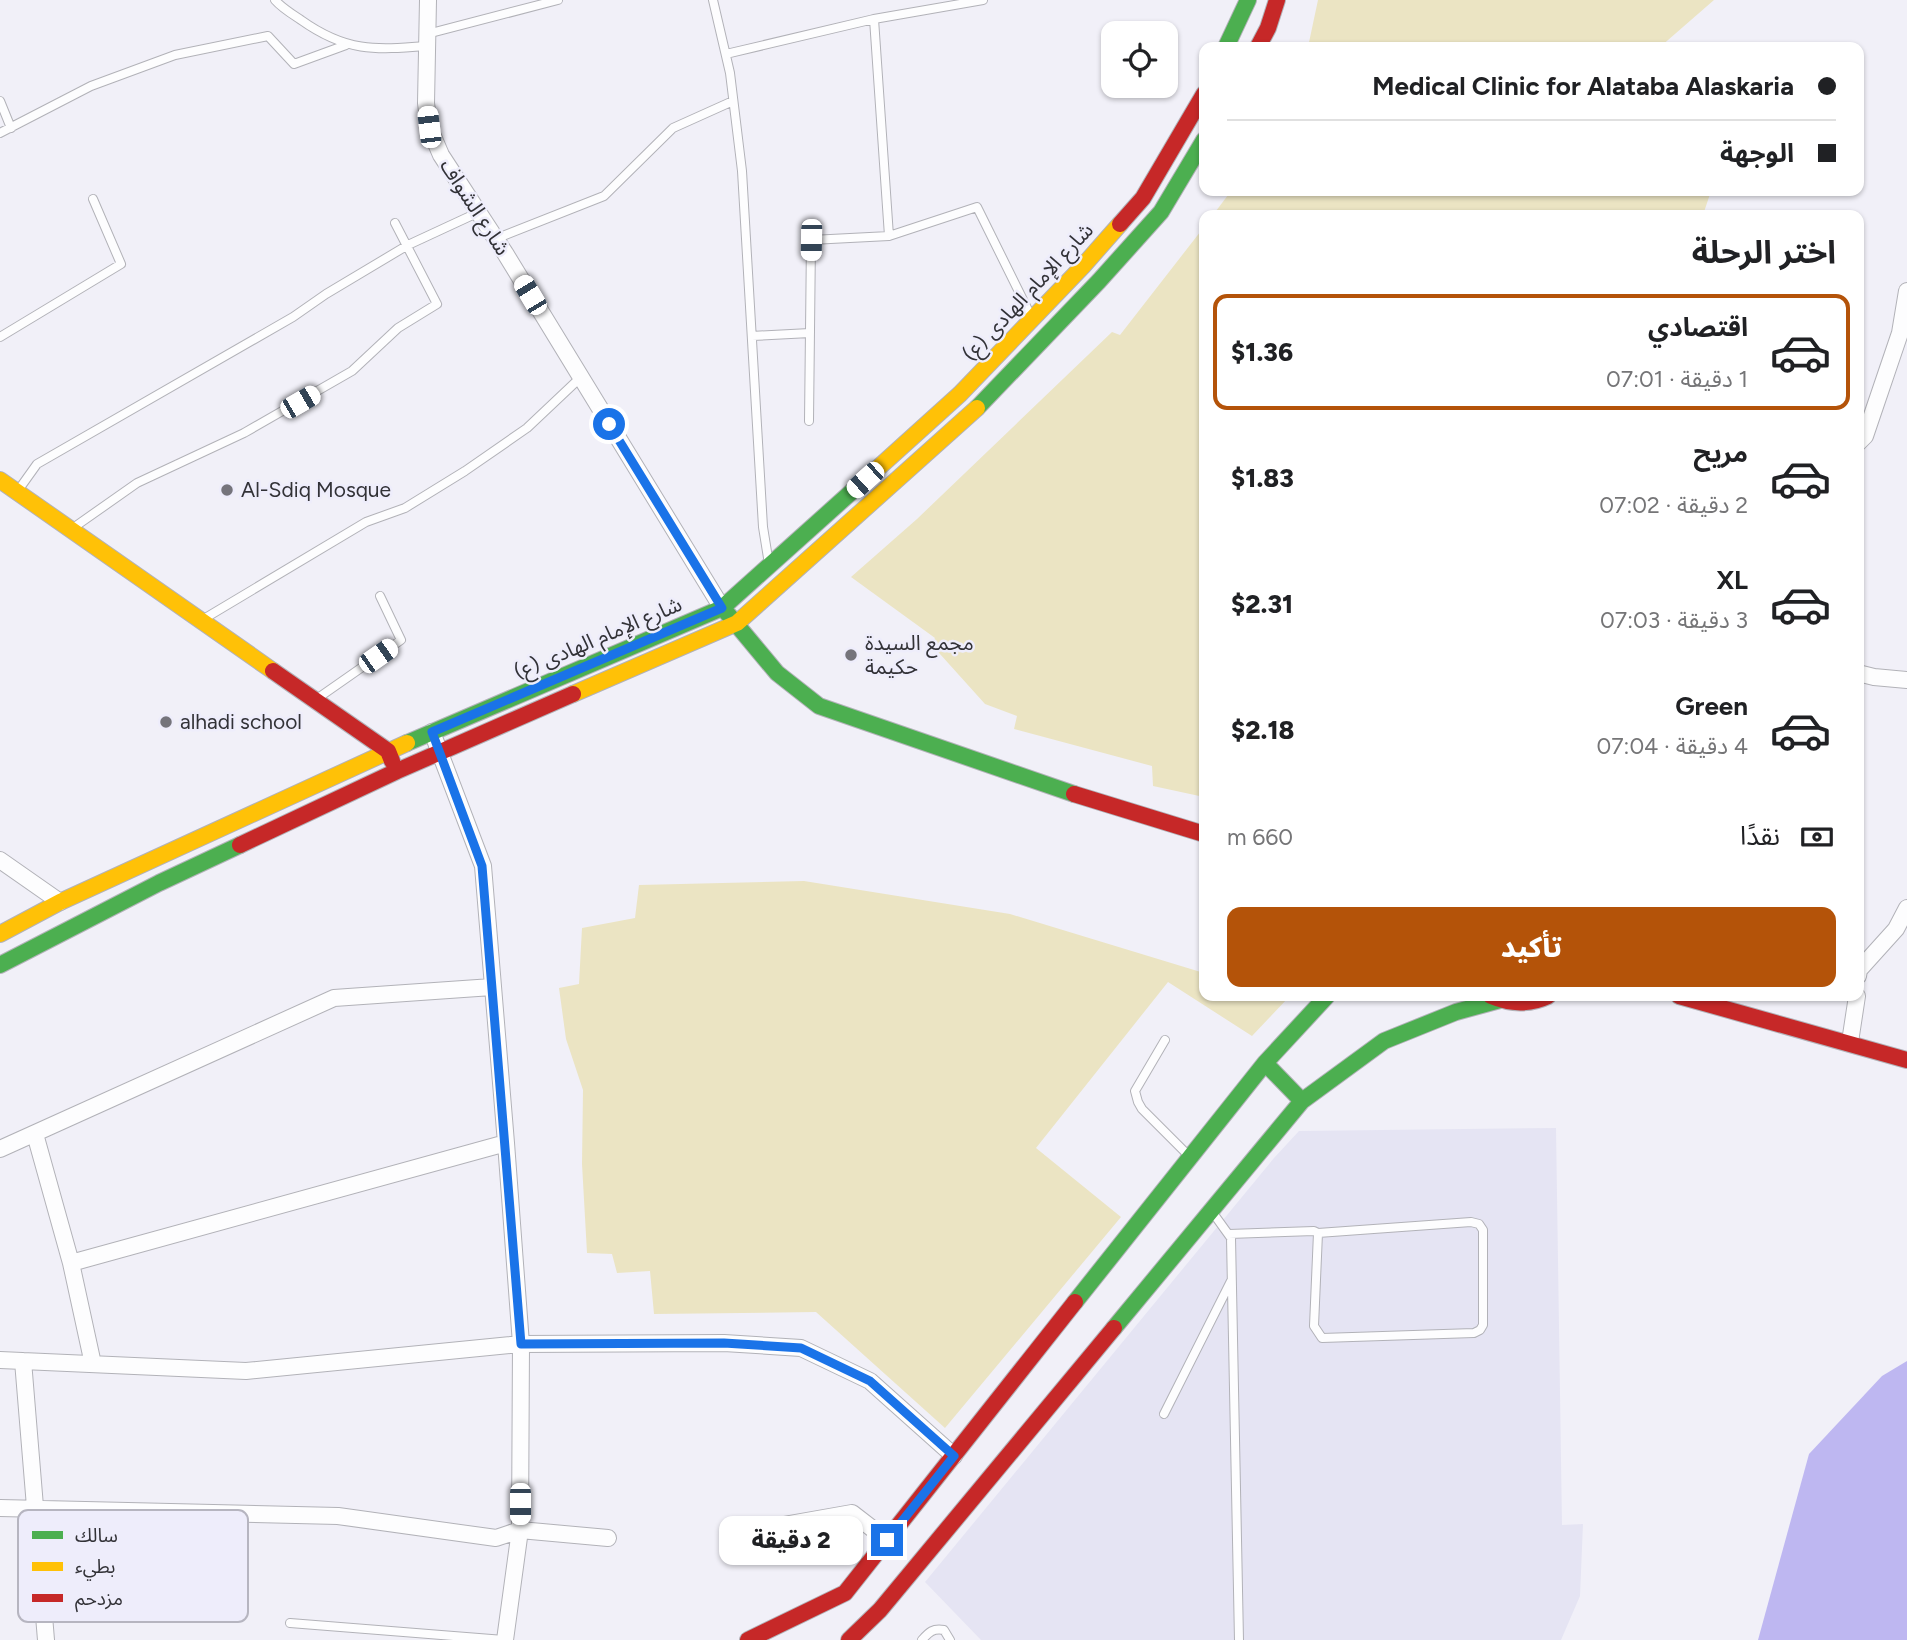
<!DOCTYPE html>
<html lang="ar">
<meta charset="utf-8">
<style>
:root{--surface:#fff;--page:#f2f2f2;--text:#202124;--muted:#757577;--line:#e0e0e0;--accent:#b45309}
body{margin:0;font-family:Figtree,"Noto Sans Arabic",sans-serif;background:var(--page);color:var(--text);direction:rtl;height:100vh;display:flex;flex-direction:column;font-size:26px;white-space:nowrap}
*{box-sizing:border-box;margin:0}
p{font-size:23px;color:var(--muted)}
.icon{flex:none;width:38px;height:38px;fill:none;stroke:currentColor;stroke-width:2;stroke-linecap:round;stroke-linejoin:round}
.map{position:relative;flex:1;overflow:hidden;direction:ltr}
.drawer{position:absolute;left:1199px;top:210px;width:665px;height:791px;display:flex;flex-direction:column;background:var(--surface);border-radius:14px;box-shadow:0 2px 5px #0004;direction:rtl}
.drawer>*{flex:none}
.guide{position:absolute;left:1199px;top:42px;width:665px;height:154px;border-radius:14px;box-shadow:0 2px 5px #0004;direction:rtl;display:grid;align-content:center;height:154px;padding:0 28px;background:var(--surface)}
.fabs{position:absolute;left:1101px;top:21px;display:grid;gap:14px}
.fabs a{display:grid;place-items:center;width:77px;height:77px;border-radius:14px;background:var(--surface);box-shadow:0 2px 5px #0004;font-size:35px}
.end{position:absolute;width:32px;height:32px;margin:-16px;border:9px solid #1a73e8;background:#fff;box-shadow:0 0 0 4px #fff}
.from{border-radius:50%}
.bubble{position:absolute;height:49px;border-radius:14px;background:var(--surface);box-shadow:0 2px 5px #0004;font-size:23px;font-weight:800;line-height:49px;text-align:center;direction:rtl}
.car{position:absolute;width:21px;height:42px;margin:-21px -10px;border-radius:9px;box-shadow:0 0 5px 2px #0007;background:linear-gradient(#fff 24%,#345 0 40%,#fff 0 76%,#345 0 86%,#fff 0)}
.guide b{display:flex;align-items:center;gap:24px;height:66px;font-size:26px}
.guide b+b{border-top:2px solid var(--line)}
.guide i{width:18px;height:18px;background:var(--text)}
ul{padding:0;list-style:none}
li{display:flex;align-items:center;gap:21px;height:116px;margin:0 14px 10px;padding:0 14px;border:4px solid transparent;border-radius:14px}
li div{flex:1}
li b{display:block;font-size:26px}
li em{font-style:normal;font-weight:800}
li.on{border-color:var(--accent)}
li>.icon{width:63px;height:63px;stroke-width:1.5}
h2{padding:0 28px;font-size:32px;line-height:84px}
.pay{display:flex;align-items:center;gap:18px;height:77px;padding:0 28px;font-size:26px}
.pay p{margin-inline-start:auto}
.primary-button{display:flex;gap:14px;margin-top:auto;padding:14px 28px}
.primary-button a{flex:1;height:80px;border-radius:14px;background:var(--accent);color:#fff;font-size:28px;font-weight:800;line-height:80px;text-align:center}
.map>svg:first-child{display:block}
.built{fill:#e5e4f3}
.green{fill:#ebe4c3}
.water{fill:#beb7f1}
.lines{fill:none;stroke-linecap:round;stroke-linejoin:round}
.lane-casing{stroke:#b2b2b8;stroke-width:10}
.street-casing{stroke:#b2b2b8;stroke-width:18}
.fast-casing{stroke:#b2b2b8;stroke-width:18}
.slow-casing{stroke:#b2b2b8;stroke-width:18}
.jam-casing{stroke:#b2b2b8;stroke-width:18}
.lane{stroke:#fdfdfe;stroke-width:8}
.street{stroke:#fdfdfe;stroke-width:16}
.fast{stroke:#4caf50;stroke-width:16}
.slow{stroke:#ffc107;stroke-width:16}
.jam{stroke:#c62828;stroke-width:16}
.route{stroke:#1a73e8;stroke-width:9}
.poi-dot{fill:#75747b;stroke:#eeedfb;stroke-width:2.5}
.labels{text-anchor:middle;stroke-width:5;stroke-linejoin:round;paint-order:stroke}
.street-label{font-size:21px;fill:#323237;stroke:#eeedfb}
.poi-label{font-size:21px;fill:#323237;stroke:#eeedfb;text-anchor:start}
.key{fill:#eeedfb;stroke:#b6b5c0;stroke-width:2}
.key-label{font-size:19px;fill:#323237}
</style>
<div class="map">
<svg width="1907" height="1640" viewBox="0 0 1907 1640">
<rect width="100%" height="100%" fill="#f1f0f8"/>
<path class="built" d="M1556,1128L1562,1525L1583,1524L1580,1596L1561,1640H981L925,1582L1274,1158L1299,1131Z"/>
<path class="green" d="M1318,0H1714L1660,47H1308Z
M1231,191H1711L1703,215H1213Z
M1204,227V797L1153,786L1152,766L1014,729L1017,716L985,704L931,644L935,638L851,577L917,519L1112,332L1120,335Z
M804,881L1010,914L1204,973V996H1280L1288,998L1252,1036L1168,982L1036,1148L1121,1217L945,1428L816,1312L654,1314L650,1271L617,1273L612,1254L587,1253L582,1164L583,1090L566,1039L559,988L579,984L582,928L635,918L639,885Z"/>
<path class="water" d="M1907,1361V1640H1758L1809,1454L1882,1376Z"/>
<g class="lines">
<defs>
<path id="lane" d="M275,0C282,8 292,14 301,20C346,52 374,50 427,46
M713,0L730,73L742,171L763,527L769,564
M427,34L558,0
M726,54L874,19
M0,101L11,128
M0,133L91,86L175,55L268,36L294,64L346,45
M889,236L874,19L983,0
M495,239L604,196L673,128L733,101
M752,336L810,333
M0,337L121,264L93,199
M809,421L811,240L889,236L977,207L1031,316
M17,492L37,464L293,317L326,294L408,245L477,213
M73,528L137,483L244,433L352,371L398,328L437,304L395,223
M202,620L366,522L405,508L465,471L527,428L581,377
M318,698L401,640L380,596
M1165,1040L1135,1091L1138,1102L1142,1109L1188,1155
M1213,1213L1231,1238L1239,1640
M1229,1234L1314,1231L1318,1233L1471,1222L1479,1224L1483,1230V1325L1480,1330L1474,1333L1322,1338L1314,1326L1318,1233
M1164,1414L1231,1281
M290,1623L504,1640
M922,1640C929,1632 933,1628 944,1630L950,1640"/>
<path id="street" d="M428,0L426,103L429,127L441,155L505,253L722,608
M1858,443L1865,436L1900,333L1907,291
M1858,673L1874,677L1907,680
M432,732L483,866L506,1143L521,1344L520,1530L505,1640
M0,860L60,902
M1858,976L1859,970L1896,929L1907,908
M1850,1042L1857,996
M35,1134L71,1263L93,1364
M0,1149L334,998L492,987
M71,1263L506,1143
M0,1360L246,1371L521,1344L724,1343L801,1348L870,1381L954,1456
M23,1361L46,1640
M0,1508L338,1516L496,1538L520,1530L608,1538
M762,1529L852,1513L887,1540"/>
<path id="fast" d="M1226,47L1248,0
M977,408L1099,281L1161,212L1204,140
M727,613L777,673L819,706L1074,794
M407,743L722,608L867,478
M0,965L159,883L240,845
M1265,1063L1302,1101
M1075,1302L1265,1063L1327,996
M1114,1328L1302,1101L1384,1041L1456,1012L1500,1000"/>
<path id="slow" d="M867,478L960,394L1083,266L1120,224
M0,480L273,671
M573,694L737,623L977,408
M0,934L60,902L407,743"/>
<path id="jam" d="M1258,47L1268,28L1277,0
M1120,224L1143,198L1204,94
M273,671L388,751L392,761
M1074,794L1204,834
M240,845L397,771L573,694
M1491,996C1510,1004 1529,1005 1548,996
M1679,996L1907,1060
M748,1640L845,1593L1075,1302
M849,1640L880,1610L1114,1328"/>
</defs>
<use href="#lane" class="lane-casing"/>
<use href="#street" class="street-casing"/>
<use href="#fast" class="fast-casing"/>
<use href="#slow" class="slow-casing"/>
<use href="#jam" class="jam-casing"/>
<use href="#lane" class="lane"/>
<use href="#street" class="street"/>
<use href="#fast" class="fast"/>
<use href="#slow" class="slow"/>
<use href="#jam" class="jam"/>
</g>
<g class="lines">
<path class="route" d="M609,424L722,608L432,732L482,866L521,1344L724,1343L801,1348L870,1381L954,1456L887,1540"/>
</g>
<g class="poi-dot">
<circle cx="227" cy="490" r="7"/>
<circle cx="851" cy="655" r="7"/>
<circle cx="166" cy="722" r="7"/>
</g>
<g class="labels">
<g class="street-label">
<text transform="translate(475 207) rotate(57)" y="7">شارع الشواف</text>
<text transform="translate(1028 292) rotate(-47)" y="7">شارع الإمام الهادی (ع)</text>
<text transform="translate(598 638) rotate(-23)" y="7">شارع الإمام الهادی (ع)</text>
</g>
<g class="poi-label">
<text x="241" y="497">Al-Sdiq Mosque</text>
<text x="865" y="650">مجمع السيدة<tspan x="865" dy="24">حكيمة</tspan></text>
<text x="180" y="729">alhadi school</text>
</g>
</g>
<rect x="18" y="1510" width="230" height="112" rx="10" class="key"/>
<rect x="32" y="1531" width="31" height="8" fill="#4caf50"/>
<rect x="32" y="1562" width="31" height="9" fill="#ffc107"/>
<rect x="32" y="1594" width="31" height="8" fill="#c62828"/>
<g class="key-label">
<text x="75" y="1542">سالك</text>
<text x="75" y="1573">بطيء</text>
<text x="75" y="1605">مزدحم</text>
</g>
</svg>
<div class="fabs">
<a><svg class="icon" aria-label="locate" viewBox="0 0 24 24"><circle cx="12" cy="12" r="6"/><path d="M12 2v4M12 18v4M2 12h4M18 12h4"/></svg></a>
</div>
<i class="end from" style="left:609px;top:424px"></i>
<i class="end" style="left:887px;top:1540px"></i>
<div class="bubble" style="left:719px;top:1516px;width:144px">2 دقيقة</div>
<i class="car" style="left:429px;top:127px;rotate:353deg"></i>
<i class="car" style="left:811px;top:240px;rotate:181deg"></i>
<i class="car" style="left:530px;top:295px;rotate:329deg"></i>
<i class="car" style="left:300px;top:402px;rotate:60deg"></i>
<i class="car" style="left:865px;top:480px;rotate:228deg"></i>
<i class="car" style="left:378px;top:656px;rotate:55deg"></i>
<i class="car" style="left:520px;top:1504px;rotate:180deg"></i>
<div class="guide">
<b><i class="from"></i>Medical Clinic for Alataba Alaskaria</b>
<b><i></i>الوجهة</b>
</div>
<section class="drawer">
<h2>اختر الرحلة</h2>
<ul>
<li class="on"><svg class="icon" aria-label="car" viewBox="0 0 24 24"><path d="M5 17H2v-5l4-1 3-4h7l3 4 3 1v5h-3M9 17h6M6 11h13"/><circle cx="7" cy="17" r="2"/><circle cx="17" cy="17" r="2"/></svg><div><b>اقتصادي</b><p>1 دقيقة · 07:01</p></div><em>$1.36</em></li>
<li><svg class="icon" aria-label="car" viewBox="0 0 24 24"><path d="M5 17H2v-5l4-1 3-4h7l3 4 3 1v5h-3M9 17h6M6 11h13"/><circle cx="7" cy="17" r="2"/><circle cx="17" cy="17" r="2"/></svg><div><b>مريح</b><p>2 دقيقة · 07:02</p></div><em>$1.83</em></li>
<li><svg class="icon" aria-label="car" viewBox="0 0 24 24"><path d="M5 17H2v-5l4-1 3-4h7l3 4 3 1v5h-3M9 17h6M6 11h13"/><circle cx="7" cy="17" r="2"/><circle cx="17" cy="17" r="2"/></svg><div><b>XL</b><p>3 دقيقة · 07:03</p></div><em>$2.31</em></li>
<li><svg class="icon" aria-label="car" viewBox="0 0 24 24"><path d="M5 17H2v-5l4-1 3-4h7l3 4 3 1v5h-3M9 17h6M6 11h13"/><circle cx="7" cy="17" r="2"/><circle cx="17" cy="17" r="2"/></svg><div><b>Green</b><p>4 دقيقة · 07:04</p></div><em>$2.18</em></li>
</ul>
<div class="pay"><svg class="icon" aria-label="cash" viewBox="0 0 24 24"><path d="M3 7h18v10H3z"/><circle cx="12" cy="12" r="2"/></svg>نقدًا<p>660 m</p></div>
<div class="primary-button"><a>تأكيد</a></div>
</section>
</div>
